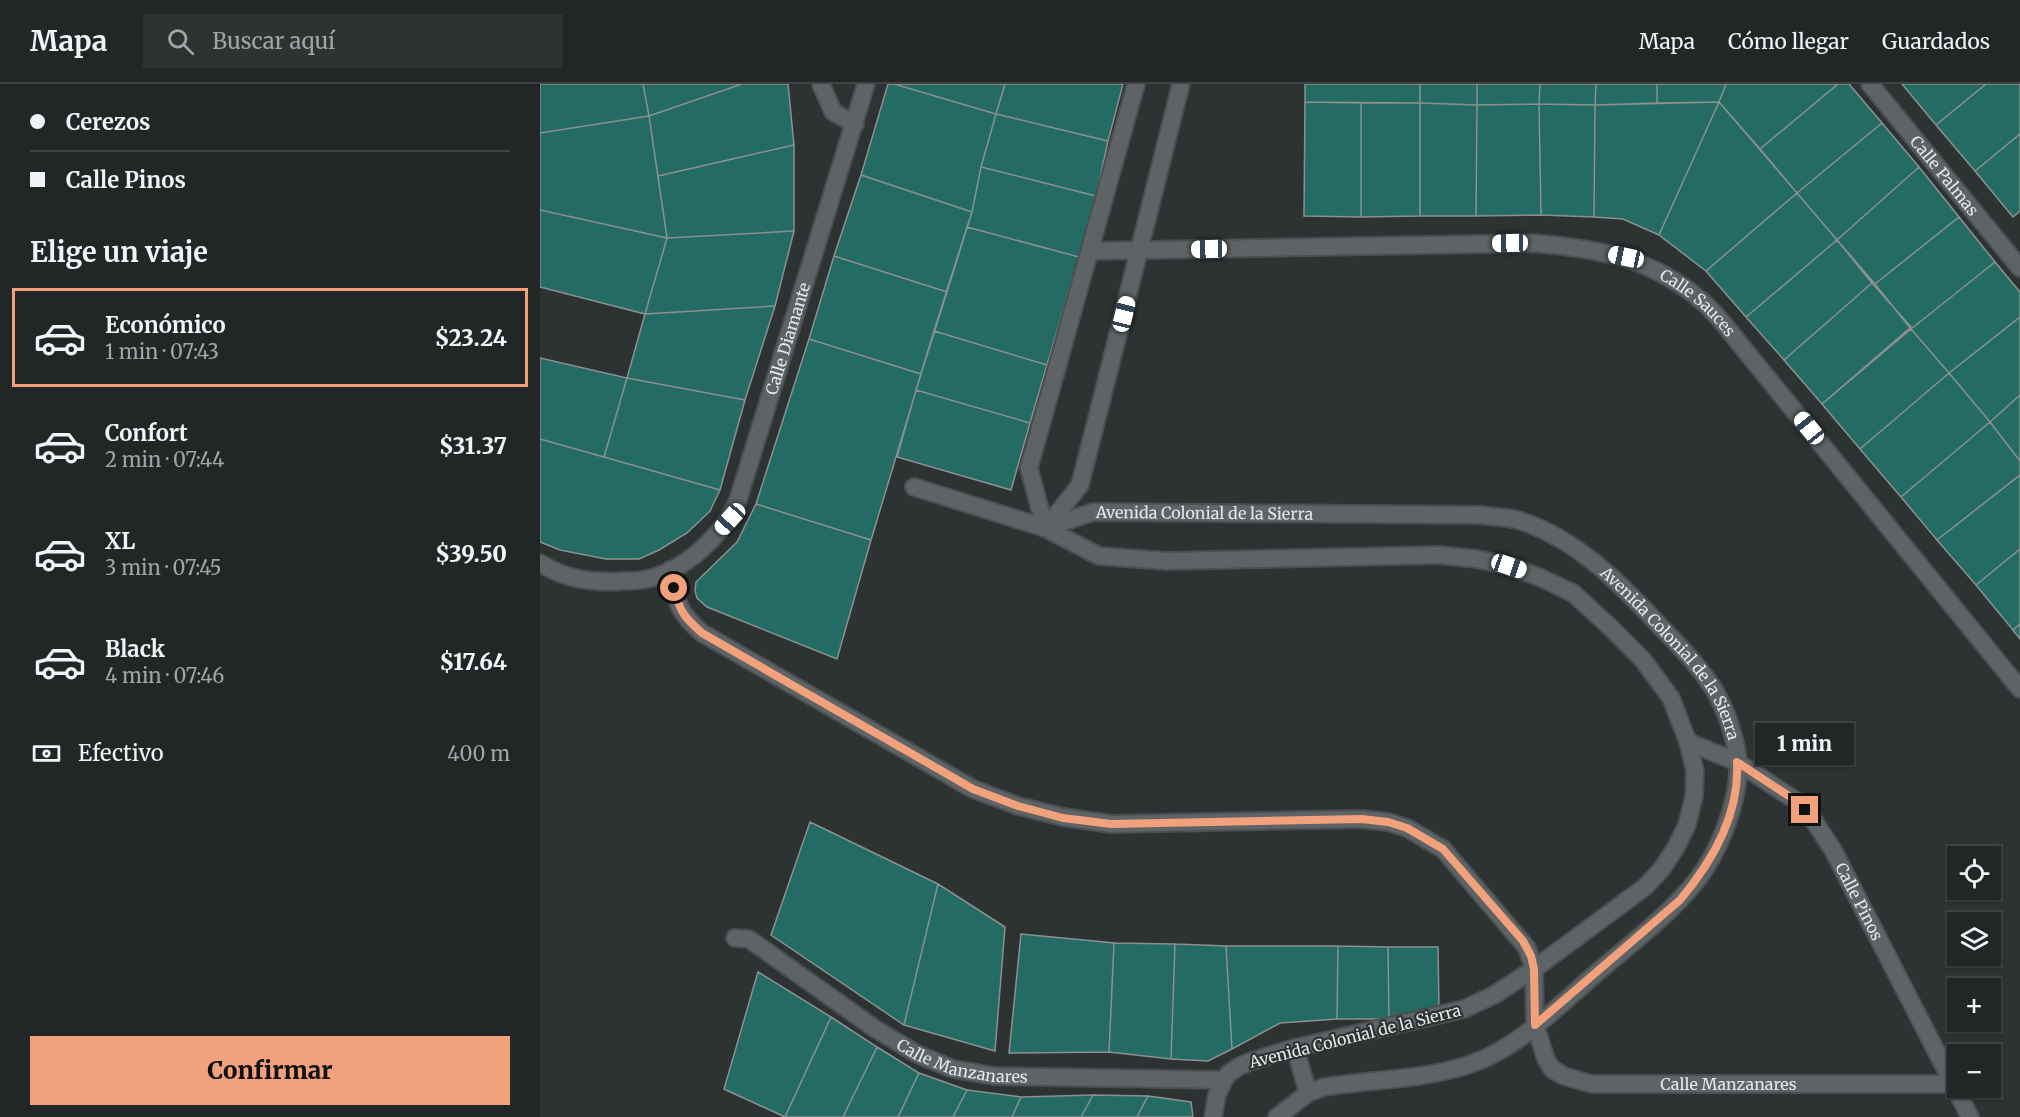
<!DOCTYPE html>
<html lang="es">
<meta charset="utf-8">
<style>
:root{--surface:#222626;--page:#2e3232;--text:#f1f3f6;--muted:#a2a5a7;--line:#3f4343;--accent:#f1a17c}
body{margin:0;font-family:Merriweather,serif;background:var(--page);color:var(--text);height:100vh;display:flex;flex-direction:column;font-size:22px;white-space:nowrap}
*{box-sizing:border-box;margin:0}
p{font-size:20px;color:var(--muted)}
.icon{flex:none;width:33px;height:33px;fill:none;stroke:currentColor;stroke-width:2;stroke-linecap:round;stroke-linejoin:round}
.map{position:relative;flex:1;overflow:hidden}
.drawer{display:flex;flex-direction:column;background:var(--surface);width:540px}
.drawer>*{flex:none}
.hud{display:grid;align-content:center;height:132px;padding:0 30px;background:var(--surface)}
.buttons{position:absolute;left:1407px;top:762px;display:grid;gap:12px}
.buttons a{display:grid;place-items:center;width:54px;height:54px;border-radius:0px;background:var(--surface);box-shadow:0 2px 4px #0004,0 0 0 2px var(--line);font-size:30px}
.end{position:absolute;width:27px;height:27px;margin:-14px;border:8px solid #f1a17c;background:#111;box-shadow:0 0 0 3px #111}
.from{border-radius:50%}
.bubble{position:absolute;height:42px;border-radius:0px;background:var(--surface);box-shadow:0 2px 4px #0004,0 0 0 2px var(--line);font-size:20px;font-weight:800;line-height:42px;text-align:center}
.car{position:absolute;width:18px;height:36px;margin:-18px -9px;border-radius:8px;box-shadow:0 0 4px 2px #0007;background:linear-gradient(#fff 24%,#345 0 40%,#fff 0 76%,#345 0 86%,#fff 0)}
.hud b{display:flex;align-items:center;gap:21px;height:57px;font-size:22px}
.hud b+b{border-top:2px solid var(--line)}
.hud i{width:15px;height:15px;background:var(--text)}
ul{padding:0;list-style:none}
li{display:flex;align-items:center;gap:18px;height:99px;margin:0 12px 9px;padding:0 18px;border:3px solid transparent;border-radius:0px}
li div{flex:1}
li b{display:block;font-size:22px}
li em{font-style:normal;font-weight:800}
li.on{border-color:var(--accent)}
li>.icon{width:54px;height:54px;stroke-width:1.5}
h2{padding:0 30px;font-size:27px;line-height:72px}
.pay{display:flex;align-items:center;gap:15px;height:66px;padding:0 30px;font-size:22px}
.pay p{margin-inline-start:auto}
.button{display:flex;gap:12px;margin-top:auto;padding:12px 30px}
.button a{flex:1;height:69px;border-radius:0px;background:var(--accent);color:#111;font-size:24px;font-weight:800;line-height:69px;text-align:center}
header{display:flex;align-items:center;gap:36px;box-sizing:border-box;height:84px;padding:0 30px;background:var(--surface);border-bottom:2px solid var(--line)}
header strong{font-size:28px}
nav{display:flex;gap:33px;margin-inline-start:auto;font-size:21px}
.search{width:420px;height:54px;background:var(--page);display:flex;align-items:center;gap:15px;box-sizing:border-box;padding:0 21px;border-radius:0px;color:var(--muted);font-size:22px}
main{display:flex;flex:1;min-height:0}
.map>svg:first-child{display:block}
.building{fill:#236b63;stroke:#8b9190;stroke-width:1.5}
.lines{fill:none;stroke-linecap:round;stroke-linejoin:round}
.minor-casing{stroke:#4b4f51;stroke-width:20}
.minor{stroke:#5e6365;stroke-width:16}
.route{stroke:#f1a17c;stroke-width:8}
.labels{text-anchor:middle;stroke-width:4.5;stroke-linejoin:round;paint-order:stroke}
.street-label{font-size:16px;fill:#e5e8e9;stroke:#2d3233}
</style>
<header>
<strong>Mapa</strong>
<div class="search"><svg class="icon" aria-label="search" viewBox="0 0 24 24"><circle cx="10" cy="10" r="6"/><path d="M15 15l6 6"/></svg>Buscar aquí</div>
<nav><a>Mapa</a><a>Cómo llegar</a><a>Guardados</a></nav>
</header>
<main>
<section class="drawer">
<div class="hud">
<b><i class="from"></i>Cerezos</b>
<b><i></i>Calle Pinos</b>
</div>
<h2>Elige un viaje</h2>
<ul>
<li class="on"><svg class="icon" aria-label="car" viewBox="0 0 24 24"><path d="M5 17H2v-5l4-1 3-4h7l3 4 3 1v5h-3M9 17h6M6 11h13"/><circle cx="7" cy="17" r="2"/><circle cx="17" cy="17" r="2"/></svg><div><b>Económico</b><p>1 min · 07:43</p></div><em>$23.24</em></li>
<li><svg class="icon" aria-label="car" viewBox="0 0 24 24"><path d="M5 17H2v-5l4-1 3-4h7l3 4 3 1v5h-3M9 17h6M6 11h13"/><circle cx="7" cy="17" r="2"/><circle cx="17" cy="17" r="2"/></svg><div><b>Confort</b><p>2 min · 07:44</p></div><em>$31.37</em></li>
<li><svg class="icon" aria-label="car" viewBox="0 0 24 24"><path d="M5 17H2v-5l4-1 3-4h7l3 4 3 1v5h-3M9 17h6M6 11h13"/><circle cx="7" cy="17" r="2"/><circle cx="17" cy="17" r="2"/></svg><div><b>XL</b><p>3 min · 07:45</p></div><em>$39.50</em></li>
<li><svg class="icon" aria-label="car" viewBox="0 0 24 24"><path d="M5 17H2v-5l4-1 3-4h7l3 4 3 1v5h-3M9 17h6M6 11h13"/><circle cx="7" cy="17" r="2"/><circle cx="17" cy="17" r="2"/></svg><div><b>Black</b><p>4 min · 07:46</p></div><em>$17.64</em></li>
</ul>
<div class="pay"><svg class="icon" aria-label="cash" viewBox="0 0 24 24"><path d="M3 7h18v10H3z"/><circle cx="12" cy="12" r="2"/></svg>Efectivo<p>400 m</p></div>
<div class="button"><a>Confirmar</a></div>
</section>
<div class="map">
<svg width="1480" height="1033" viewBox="0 0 1480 1033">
<rect width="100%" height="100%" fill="#2d3233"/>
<path class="building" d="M0,0H103L109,32L0,49Z
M103,0H202L109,32Z
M202,0H248L254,61L118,92L109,32Z
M348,0H354L456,30L441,83L432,128L321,91Z
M354,0H465L456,30Z
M465,0H583L568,57L456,30Z
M765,0H880V19L765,18Z
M880,0H937V21L880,19Z
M937,0H1000L999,20L937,21Z
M1000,0H1056L1055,21L999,20Z
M1056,0H1117V19L1055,21Z
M1117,0H1186L1179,18L1117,19Z
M1186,0H1298L1220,65L1179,18Z
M1298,0H1309L1342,39L1257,109L1220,65Z
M1362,0H1446L1396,41Z
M1446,0H1480V50L1435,87L1396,41Z
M765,18L821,19V133L764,132Z
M1179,18L1119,151L1083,135L1054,133L1055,21Z
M1179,18L1257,109L1166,187L1119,151Z
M821,19H880V132L821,133Z
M880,19L937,21L936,132H880Z
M999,20L1001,131L936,132L937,21Z
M999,20L1055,21L1054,133L1001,131Z
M456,30L568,57L556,112L441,83Z
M109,32L127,154L0,126V49Z
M1342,39L1379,83L1297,156L1257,109Z
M1480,50V127L1473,133L1435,87Z
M254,61V147L127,154L118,92Z
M441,83L556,112L539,173L427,143L432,128Z
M1379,83L1419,133L1335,200L1297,156Z
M321,91L432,128L407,208L294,172Z
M1257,109L1297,156L1206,233L1166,187Z
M0,126L127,154L105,230L0,203Z
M1419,133L1455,178L1371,245L1335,200Z
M427,143L539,173L507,281L394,247Z
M254,147L235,222L105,230L127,154Z
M1297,156L1332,199L1244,276L1206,233Z
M294,172L407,208L381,290L269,255Z
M1455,178L1480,208V233L1409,289L1371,245Z
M1332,199L1371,243L1282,320L1244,276Z
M235,222L205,316L87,294L105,230Z
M1480,233V311L1450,338L1409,289Z
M1371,245L1409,289L1320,365L1282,320Z
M394,247L507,281L490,339L376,306Z
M269,255L381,290L331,456L216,420Z
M0,274L87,294L64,373L0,355Z
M1409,289L1450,338L1361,413L1320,365Z
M87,294L205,316L180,406L64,373Z
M376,306L490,339L471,406L357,373Z
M1480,311V377L1450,338Z
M1450,338L1480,377V391L1397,456L1361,413Z
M0,355L64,373L180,406L170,427L147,449L119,466L99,475H66L20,466L0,458Z
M1480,391V465L1436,501L1397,456Z
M216,420L331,456L297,575L167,523L157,514L155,507L156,498L197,458Z
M1480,465V540L1473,546L1436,501Z
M1480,540V555L1473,546Z
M270,738L398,800L364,941L231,851Z
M398,800L465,843L455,967L364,941Z
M481,850L574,859L569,968L469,969Z
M574,859L635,860L631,975L569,968Z
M635,860L686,862L692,965L668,977L631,975Z
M686,862H798L797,935L740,939L692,965Z
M798,862L848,863L849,935H797Z
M848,863H898L899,926L849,935Z
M218,888L291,933L245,1033L184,1005Z
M291,933L337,963L303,1033H245Z
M337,963L379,989L358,1033H303Z
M379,989L427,1006L413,1033H358Z
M427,1006L481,1013L472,1033H413Z
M553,1011L608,1012L597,1033H541Z
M553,1011L541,1033H472L481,1013Z
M608,1012L651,1018L653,1033H597Z"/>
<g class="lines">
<defs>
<g id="minor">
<path d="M281,0L293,28L315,40"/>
<path id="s1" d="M1330,0L1480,184"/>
<path id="s2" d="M551,167L993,159C1059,165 1111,173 1163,218C1180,233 1194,253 1208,270L1480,605"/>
<path d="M374,403L505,444L559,472L627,477L899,471L937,475L969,482L999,493L1033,509L1070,543L1103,576L1131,614L1148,658L1155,687L1154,712L1147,741L1135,765L1121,786L1105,803L994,885L954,911L924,925L755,964L709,978L698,983L688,990L684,996L677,1011L673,1033"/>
<path id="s3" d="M505,444L553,428L940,431C953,433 966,433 978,436C1034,453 1079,498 1118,540C1138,561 1161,583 1176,609C1188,630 1200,666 1198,690C1196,724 1178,769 1157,796C1132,828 1092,859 1060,886C1021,919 982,961 934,979C886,996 834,995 784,1003L768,1009L737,1033"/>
<path d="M505,444L489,384L596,0"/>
<path d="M506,444L540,401L641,0"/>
<path id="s4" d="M0,479C26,496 54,499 84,497C91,497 100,497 107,495C146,486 182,452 198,416L326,0"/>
<path id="s5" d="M130,486C137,518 136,526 162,549L433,705L478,722L523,733L571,740L822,735L848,738L867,744L903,765L987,864L994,885L995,941L1006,975L1012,985L1024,992L1051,1000H1414"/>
<path id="s6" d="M1148,658L1197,678L1255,716L1274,737L1293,766L1430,1033"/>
<path id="s7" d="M195,854L209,855L334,944L377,970L413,985L454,992L684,996"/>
<path d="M755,964L768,1009"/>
</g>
</defs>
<use href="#minor" class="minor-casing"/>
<use href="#minor" class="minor"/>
</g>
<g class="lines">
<path class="route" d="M134,504C139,527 145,534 162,549L433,705L478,722L523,734L571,740L822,735L848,738L867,744L903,765L983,857L991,872L994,885L995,941L1140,816C1172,778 1200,729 1197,678L1255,716L1265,726"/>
</g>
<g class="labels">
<g class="street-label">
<text dy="6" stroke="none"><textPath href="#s1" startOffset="118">Calle Palmas</textPath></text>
<text dy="6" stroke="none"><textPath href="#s2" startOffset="622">Calle Sauces</textPath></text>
<text dy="6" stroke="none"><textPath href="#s4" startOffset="404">Calle Diamante</textPath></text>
<text dy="6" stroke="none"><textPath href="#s3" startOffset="162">Avenida Colonial de la Sierra</textPath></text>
<text dy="6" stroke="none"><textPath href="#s3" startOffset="684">Avenida Colonial de la Sierra</textPath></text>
<text dy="6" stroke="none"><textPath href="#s6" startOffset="243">Calle Pinos</textPath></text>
<text transform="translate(815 952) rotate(-14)" y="6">Avenida Colonial de la Sierra</text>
<text dy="6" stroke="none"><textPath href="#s7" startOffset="264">Calle Manzanares</textPath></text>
<text dy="6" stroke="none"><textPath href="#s5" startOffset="1302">Calle Manzanares</textPath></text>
</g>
</g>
</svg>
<div class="buttons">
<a><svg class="icon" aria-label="locate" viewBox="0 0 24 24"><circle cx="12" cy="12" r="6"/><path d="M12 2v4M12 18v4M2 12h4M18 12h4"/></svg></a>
<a><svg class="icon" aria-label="layers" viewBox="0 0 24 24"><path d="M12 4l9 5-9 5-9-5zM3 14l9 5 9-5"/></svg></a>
<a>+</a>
<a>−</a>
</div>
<i class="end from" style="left:134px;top:504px"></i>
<i class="end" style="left:1265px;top:726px"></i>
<div class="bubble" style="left:1215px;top:639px;width:99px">1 min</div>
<i class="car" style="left:970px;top:159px;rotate:269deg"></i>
<i class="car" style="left:669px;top:165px;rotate:269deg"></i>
<i class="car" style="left:1086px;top:173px;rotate:282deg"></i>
<i class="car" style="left:584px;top:230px;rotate:14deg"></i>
<i class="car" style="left:1269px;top:344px;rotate:321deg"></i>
<i class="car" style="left:190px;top:435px;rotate:222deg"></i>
<i class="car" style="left:969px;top:482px;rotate:109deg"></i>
</div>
</main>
